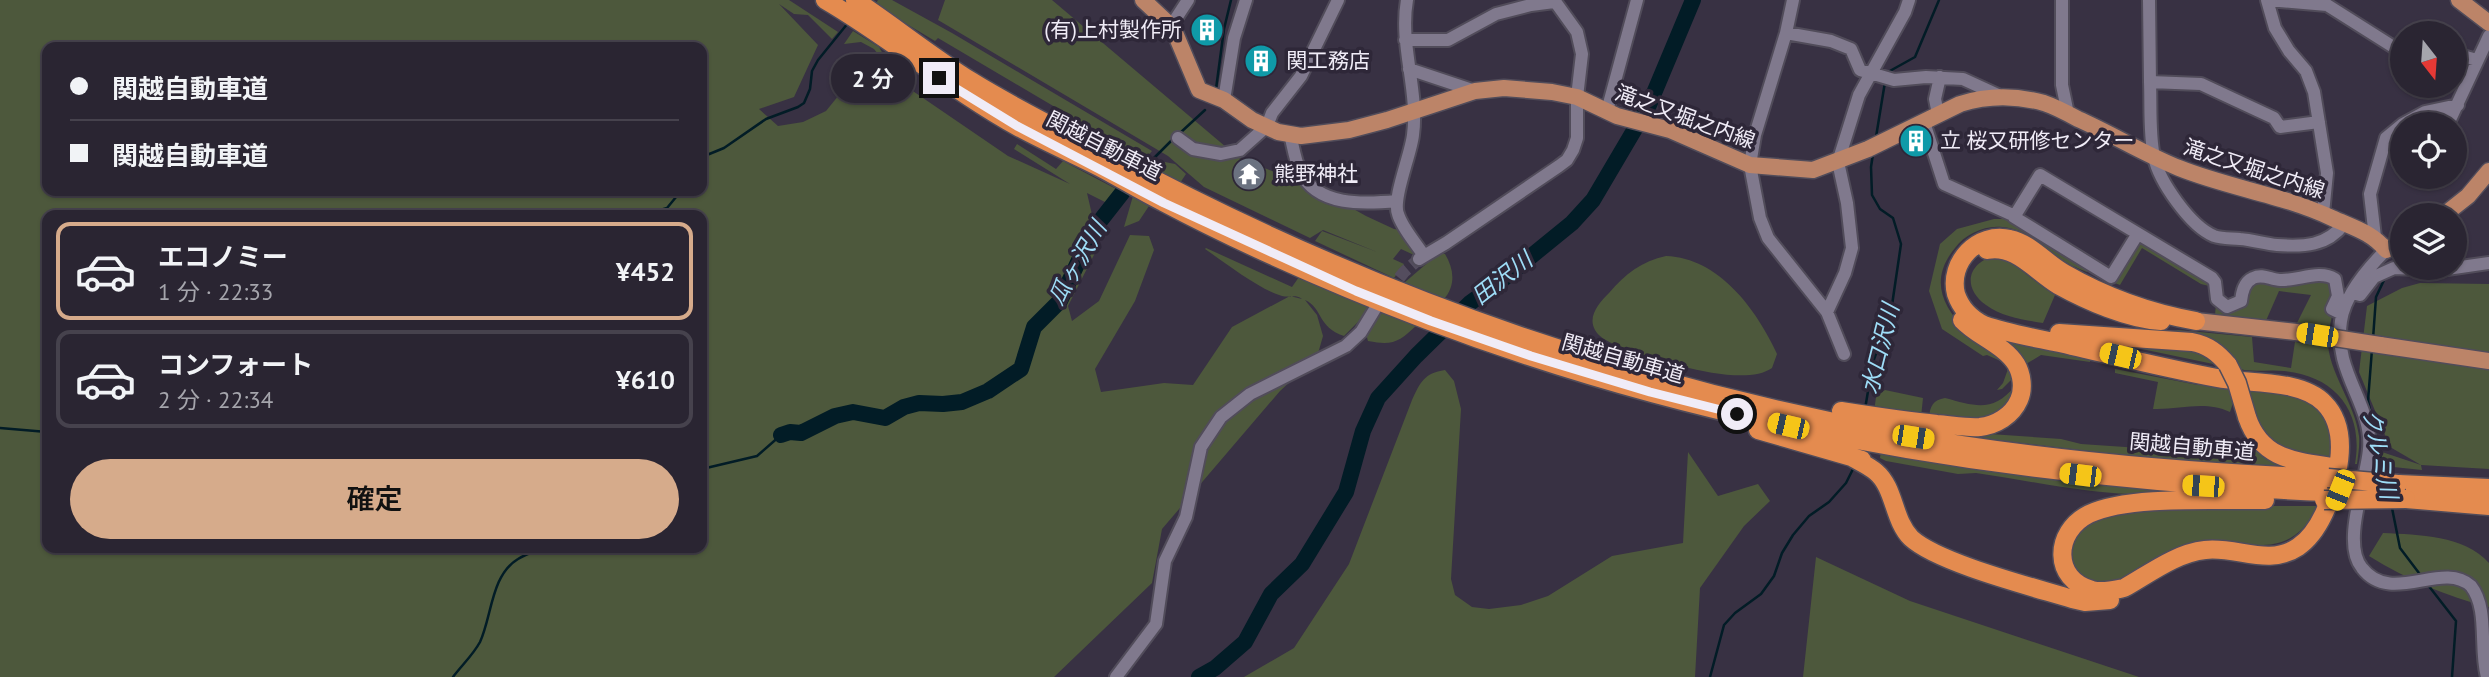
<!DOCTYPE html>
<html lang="ja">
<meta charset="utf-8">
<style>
:root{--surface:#2a2532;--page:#322d3a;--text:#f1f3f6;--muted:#a5a5ac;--line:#46424d;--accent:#d6ab8b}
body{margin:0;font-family:"PT Sans","Noto Sans JP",sans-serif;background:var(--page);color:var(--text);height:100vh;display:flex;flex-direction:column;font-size:26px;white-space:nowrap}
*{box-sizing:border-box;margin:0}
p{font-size:23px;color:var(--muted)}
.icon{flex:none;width:38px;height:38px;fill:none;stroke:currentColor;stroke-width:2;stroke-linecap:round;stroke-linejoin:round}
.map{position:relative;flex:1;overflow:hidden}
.drawer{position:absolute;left:42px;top:210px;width:665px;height:343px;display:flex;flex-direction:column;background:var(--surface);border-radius:14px;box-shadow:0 2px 5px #0004,0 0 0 2px var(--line)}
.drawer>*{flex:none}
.hud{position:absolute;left:42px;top:42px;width:665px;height:154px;border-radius:14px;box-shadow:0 2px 5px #0004,0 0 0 2px var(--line);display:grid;align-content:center;height:154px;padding:0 28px;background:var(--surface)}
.needle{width:46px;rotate:163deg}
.controls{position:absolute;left:2390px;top:21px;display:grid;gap:14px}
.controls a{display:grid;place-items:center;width:77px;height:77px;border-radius:50%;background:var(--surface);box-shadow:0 2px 5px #0004,0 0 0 2px var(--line);font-size:35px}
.end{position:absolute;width:32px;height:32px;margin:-16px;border:9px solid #f0ecf7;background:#111;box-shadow:0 0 0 4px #111}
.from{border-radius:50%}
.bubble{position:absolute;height:49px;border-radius:24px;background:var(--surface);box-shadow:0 2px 5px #0004,0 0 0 2px var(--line);font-size:23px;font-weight:600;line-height:49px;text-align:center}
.car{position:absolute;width:21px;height:42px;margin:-21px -10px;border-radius:9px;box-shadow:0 0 5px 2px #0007;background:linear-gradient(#f5c518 24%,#345 0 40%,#f5c518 0 76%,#345 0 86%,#f5c518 0)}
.hud b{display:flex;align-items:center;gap:24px;height:66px;font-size:26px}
.hud b+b{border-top:2px solid var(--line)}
.hud i{width:18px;height:18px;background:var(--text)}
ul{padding:12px 0 0;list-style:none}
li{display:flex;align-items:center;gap:21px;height:98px;margin:0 14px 10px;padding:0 14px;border:4px solid var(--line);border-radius:14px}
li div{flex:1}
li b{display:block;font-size:26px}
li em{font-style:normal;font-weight:600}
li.selected{border-color:var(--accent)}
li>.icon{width:63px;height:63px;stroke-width:1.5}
.action{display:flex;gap:14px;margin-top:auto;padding:14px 28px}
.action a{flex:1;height:80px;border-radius:42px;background:var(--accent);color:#111;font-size:28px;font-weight:600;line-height:80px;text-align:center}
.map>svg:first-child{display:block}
.green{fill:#4d583c;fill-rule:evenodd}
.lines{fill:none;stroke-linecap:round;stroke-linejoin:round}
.stream{stroke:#021c26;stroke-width:2.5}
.river{stroke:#021c26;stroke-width:16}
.minor-tunnel{stroke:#544d5e;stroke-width:12;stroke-dasharray:12 6;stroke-linecap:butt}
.minor-casing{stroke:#514c5a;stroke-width:16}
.major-casing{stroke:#514c5a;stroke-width:19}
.highway-casing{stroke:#514c5a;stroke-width:21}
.minor{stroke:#80798d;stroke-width:12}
.major{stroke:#bc8468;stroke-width:16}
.highway{stroke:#e48b4f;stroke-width:18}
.major-bridge-casing{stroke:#514c5a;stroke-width:19;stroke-linecap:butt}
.highway-bridge-casing{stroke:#514c5a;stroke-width:21;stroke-linecap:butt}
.major-bridge{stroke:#bc8468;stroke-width:16}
.highway-bridge{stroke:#e48b4f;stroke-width:18}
.route{stroke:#f0ecf7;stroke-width:9}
.labels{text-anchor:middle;stroke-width:7;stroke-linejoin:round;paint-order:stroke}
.poi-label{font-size:21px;fill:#f0ecf7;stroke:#2e2738;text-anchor:start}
.street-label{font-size:21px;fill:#f0ecf7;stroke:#2e2738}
.water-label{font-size:23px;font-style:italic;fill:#9eddf7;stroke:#2e2738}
</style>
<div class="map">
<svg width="2489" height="677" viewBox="0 0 2489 677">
<rect width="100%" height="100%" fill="#383143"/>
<path class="green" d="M0,0H789L838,32L832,39L808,15L794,14L779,4L818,45L794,97L759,109L778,126L803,122L826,111L839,95L865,74L882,69L899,81L874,49L861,42L844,44L853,31L879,47L887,61L907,72L908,84L904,85L1008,156L1070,184L1014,149L1017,144L1056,169L1063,161L1118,190L1109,204L1087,193L1099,245L1068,306L1072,321L1099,301L1130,235L1149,236L1154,250L1135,301L1095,369L1101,392L1164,383L1193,385L1232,327L1290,296L1302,299C1295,294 1290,298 1282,296C1260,290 1224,262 1205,249L1206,248L1292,287L1299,277L1372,308L1344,336C1317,327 1323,308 1305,300L1317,315L1323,336L1317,357L1280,391L1162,529L1152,583L1054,677H0ZM47,47H702V191H47ZM47,215H702V548H47Z
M878,0H892L952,33L1152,151L1142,163L1102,140L1104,136L938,38L935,41L875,5Z
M945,0H1052L1239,158L1318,189L1366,216L1394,229L1400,230L1414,255L1401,249L1393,259L1404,264L1394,278L1315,241L1322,231L1377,252L1323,230L1310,238L1204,187L1168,156L938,20Z
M1165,162L1175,164L1186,174L1180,183L1155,170L1160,164Z
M1133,196L1149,206L1139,221L1124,227Z
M1994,219H2010L2090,268L2087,272C2077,268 2067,264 2058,257C2040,244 2026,229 2002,227C1985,225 1965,234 1955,248C1913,299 1974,337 2009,367L2013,378L2002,389L1997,390L2003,383L2008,369L2005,363L1987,355L1983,356L1942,329L1929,291L1940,244L1957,229Z
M2137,239L2211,282L2213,287L2201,284L2142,248L2120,285L2112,282Z
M1439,253L1445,254C1454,269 1456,285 1444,299L1404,283Z
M1999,255C2019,266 2035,283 2055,295L2043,323C2024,320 2002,317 1986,305C1960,286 1969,260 1999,255Z
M1666,256C1719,258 1756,309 1777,354L1772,368C1744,388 1663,362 1632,351C1621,346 1602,342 1595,330C1587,316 1600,302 1609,293C1625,274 1642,261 1666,256Z
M2314,280L2333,283L2332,316L2329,330L2295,327L2311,295L2279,291L2265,323L2215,315L2216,303L2228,311L2238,309L2245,302L2247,293L2255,281Z
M2420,283L2489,284V469L2421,465L2390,447L2359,372L2367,306L2402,288Z
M1382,312L1417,325C1399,342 1393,346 1368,341L1366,334Z
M2178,330L2252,337L2254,362L2291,368L2295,342L2328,346C2332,378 2355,404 2359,436C2360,445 2358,455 2357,464H2355C2364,412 2336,376 2284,371C2269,369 2250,373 2236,368C2213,360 2191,344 2169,332Z
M1986,332L2091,359L2090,362L2041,355L2026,364L2023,358L2017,356Z
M2118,344L2185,349L2205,354L2218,365Z
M2115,369L2198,385L2202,383L2230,387L2234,400L2230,412C2204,400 2180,410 2153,409L2158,382L2115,373Z
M1445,370L1454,381L1461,409L1451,579L1455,595L1472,607L1489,609L1521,605L1548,596L1612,556L1683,543L1688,452L1718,496L1758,484L1770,501L1744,526L1700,588L1695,677H1244L1294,648L1349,564L1412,400C1420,383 1424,373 1445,370Z
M2015,386L2005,410L1976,422L1929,418C1930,406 1933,400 1945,398C1975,406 1993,413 2015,386Z
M2245,386L2304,396L2328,416L2336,462L2288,453L2261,434Z
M1885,390L1923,398L1921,417L1874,412L1876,397Z
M1946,431L2061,439L2081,444L2140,448L2162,454L2252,462L2255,445L2291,468L2155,459L1946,434Z
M2376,450L2421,465L2422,470L2374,465Z
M1881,451L2037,477L2182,493C2112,500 2045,483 1976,473L1958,474L1886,461L1880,458Z
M2196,506H2319C2298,544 2275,549 2234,543C2221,542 2209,539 2197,542C2169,550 2124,588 2099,584C2087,581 2074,574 2071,562C2055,506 2164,509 2196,506Z
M2383,533C2419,535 2464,535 2489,563V607C2445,596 2408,580 2369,556Z
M1816,557L1910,601L2139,677H1803Z"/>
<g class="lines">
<path class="stream" d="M1888,72L1915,57L1939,0
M1216,89L1224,29L1231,0
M1180,133L1205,110
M1876,137L1885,82
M702,157L724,148L766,119L798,107L804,103L810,89L812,71L818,60L848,23
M1150,162L1175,137
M630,215L647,214L667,208L681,191
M2373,339L2376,297L2385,278
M2372,349L2368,401L2385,477
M1865,409L1873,362L1891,312L1901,244L1893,218L1880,209L1872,195L1871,167L1873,154
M0,428L47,432
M702,469L757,456L781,435
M2392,508L2400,548L2422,577
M2428,585L2456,621L2452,677
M453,677C462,665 473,655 480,642C492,616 491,575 518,559C526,554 535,551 543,548
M1710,677L1724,625L1735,613L1761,594L1774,576L1782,553L1793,535L1809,516L1829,502L1846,483L1854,467"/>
<path class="river" d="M781,435L790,432L801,433L835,416L853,412L885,418L904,407L919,403L943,404L962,402L988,391L1021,369L1034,327L1060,301L1093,230L1122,193
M1199,677L1215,668L1245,642L1271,594L1302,564L1346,492L1363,431L1378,398L1416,356L1470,303L1507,276L1572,223L1593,200L1649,105L1693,0"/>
<path class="minor-tunnel" d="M1388,292L1404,272L1419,259"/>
<defs>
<path id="minor" d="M1407,0C1399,45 1419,90 1413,135C1411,154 1392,199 1398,214C1402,228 1416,243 1424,256
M1793,0L1786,33L1755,135L1750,165L1760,218L1768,238L1827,312L1844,354
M2062,0V85L2068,114
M2149,0L2150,82L2201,84L2274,118L2280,127L2319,122
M2267,0L2275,28L2289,51L2306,71L2314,92L2327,173L2323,214
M2268,0L2327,5L2403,53
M1171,26L1188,0
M1786,33L1831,41L1851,49L1860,70L1894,80L1926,77L1963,79L2000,96
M1405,40H1448L1496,14L1531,5L1554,2
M2455,54L2477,60
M1409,69L1475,91
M2150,82C2151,106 2149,133 2154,157C2159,181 2190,226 2214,236C2222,239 2232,238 2240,239C2253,240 2265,244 2277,245C2304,247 2327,246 2344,224
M1224,100L1234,38L1246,0
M1607,111L1637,0
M1938,114L1935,99L1940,77
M1924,122L1944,184L2015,216
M2403,124L2425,112L2458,105
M2448,124L2489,36
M1290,134C1293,146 1295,160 1300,171C1317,207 1364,204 1397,201
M1178,138L1193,149L1221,154L1240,150L1267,126L1272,113L1301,76L1338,0
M2137,235L2111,277L2014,217L2040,175L2212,278L2215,282L2217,299L2227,307L2241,301C2242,292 2244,282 2253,278C2263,273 2271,280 2280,280C2298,281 2319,269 2335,279L2338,296L2332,309L2342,314
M2375,237L2370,194L2386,138L2403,124
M2386,250C2368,268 2345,294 2341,321C2333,372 2373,405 2369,449C2367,479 2341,543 2362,568C2391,606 2442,560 2471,586C2489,609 2479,648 2487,677
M1419,259L1446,243L1559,166L1567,160L1573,150L1577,138V97L1582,54L1577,32L1554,0
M2353,293L2360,295L2374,277L2394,268L2440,270L2489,263
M1827,312L1845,273L1852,248L1847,203L1838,162L1859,95L1905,12L1909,0
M1116,677L1156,624L1165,561L1186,517L1201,447L1221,417L1250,394L1346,346L1361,332L1375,309"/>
<path id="major" d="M1143,0L1173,28L1199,90L1224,100L1252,120L1278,132L1301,136L1349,130L1387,120L1475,91L1504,88L1552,92L1577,97L1617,116L1670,130L1750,165L1813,170L1868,149L1960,104C1988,95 2015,95 2044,103C2056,107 2067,113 2078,119C2112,134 2144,154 2179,168C2229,188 2283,195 2332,218C2354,228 2371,232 2386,250L2403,240
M2459,0L2489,23
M2444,215L2468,196L2489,171
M2196,321L2296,332
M2380,345L2489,361"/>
<path id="highway" d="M825,0C892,39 951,90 1020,128C1046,142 1073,154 1099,167C1120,178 1141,191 1163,202C1248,247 1338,286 1427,320C1714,430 2019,479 2325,492
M855,0C894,26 931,56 971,81C1016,109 1064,132 1110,156C1355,288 1615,382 1889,433C2034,459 2181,472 2328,478
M1987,250C2015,244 2035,271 2058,285C2087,301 2128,319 2161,321
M2196,321C2151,313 2104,296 2064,273C2046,263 2030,243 2010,239C1978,231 1948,262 1956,294C1961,309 1970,318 1984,325C2012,335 2043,339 2072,346C2120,357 2169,369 2217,378C2248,384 2301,379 2324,403C2342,421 2342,449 2337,473C2332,498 2320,532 2298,547C2268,567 2237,546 2205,550C2176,553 2149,574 2124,588C2114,590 2102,593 2092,590C2053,580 2053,532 2089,514C2129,495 2218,501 2265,500
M2059,333L2192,342C2208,345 2218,353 2228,365
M1841,411C1873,416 1905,421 1937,424C1951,425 1966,428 1980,427C1996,425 2012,416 2019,400C2024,389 2022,374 2016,364C2004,345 1977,336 1962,320
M2247,417C2261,459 2294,461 2333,467
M1758,430L1862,460
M1853,458C1860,462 1869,466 1876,472C1895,488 1893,520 1911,538C1938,563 2033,587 2072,599L2085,602L2110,600
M2398,484L2489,488
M2406,499L2489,506"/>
</defs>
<use href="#minor" class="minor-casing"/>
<use href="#major" class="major-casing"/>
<use href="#highway" class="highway-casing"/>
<use href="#minor" class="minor"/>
<use href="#major" class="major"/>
<use href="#highway" class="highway"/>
<defs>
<path id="major-bridge" d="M2296,332L2380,345"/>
<path id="highway-bridge" d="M2228,365L2237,383L2247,417
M2328,478L2398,484
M2324,500L2406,499"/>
</defs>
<use href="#major-bridge" class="major-bridge-casing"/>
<use href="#highway-bridge" class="highway-bridge-casing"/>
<use href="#major-bridge" class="major-bridge"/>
<use href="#highway-bridge" class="highway-bridge"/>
</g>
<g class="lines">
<path class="route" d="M939,78L1017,126L1164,203L1356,291L1431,321L1531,356L1650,392L1737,414"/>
</g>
<defs>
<symbol id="building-disc" viewBox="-11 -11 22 22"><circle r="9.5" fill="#0f9aa8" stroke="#2e2738"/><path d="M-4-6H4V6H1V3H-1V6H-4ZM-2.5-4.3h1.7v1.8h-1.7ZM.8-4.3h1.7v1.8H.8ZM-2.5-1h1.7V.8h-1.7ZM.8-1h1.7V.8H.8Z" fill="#fff"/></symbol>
<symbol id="temple-disc" viewBox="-11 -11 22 22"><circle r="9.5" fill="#6b7280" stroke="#2e2738"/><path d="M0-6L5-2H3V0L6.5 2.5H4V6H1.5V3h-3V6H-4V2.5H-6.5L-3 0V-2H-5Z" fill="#fff"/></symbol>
</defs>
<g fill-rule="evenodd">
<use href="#building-disc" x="1188" y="11" width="38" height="38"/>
<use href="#building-disc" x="1242" y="42" width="38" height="38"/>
<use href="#building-disc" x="1897" y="122" width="38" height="38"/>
<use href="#temple-disc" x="1230" y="155" width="38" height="38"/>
</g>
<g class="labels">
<g class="poi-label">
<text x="1182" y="37" text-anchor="end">(有)上村製作所</text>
<text x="1286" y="68">関工務店</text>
<text x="1940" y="148">立 桜又研修センター</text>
<text x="1274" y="181">熊野神社</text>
</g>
<g class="street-label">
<text transform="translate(1685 117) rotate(20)" y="7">滝之又堀之内線</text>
<text transform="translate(1104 146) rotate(27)" y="7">関越自動車道</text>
<text transform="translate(2254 169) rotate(18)" y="7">滝之又堀之内線</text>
<text transform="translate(1623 359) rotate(16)" y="7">関越自動車道</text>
<text transform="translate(2192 447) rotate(5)" y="7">関越自動車道</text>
</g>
<g class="water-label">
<text transform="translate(1077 263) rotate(-60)" y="8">瓜ヶ沢川</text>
<text transform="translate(1502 278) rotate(-38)" y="8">田沢川</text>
<text transform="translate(1880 349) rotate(-76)" y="8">水口沢川</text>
<text transform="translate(2380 454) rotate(78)" y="8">クルミ川</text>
</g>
</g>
</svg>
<div class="controls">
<a><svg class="needle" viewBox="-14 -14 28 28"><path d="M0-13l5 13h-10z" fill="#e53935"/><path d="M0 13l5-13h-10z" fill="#a5a5ac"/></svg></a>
<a><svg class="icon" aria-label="locate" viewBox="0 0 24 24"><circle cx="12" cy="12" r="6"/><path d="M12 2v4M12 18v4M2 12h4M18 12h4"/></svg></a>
<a><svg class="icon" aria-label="layers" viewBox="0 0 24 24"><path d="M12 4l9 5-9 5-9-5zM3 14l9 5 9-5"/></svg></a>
</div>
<i class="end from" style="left:1737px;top:414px"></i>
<i class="end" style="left:939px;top:78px"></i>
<div class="bubble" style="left:831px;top:54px;width:84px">2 分</div>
<i class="car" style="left:2317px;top:335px;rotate:279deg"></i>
<i class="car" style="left:2120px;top:356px;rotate:283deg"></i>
<i class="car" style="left:1788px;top:426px;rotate:283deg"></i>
<i class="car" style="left:1913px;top:437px;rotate:99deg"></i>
<i class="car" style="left:2080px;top:475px;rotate:277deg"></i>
<i class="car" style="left:2203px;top:486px;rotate:274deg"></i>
<i class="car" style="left:2340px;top:490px;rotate:202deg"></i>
<div class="hud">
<b><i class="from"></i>関越自動車道</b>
<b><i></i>関越自動車道</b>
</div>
<section class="drawer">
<ul>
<li class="selected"><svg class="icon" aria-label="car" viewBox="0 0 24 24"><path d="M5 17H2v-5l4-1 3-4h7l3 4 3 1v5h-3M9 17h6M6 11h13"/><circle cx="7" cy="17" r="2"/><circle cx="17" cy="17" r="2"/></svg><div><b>エコノミー</b><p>1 分 · 22:33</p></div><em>¥452</em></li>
<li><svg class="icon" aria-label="car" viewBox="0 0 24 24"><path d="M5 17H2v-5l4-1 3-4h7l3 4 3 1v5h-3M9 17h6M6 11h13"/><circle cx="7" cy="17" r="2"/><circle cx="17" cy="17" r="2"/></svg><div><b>コンフォート</b><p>2 分 · 22:34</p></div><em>¥610</em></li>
</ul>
<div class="action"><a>確定</a></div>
</section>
</div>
